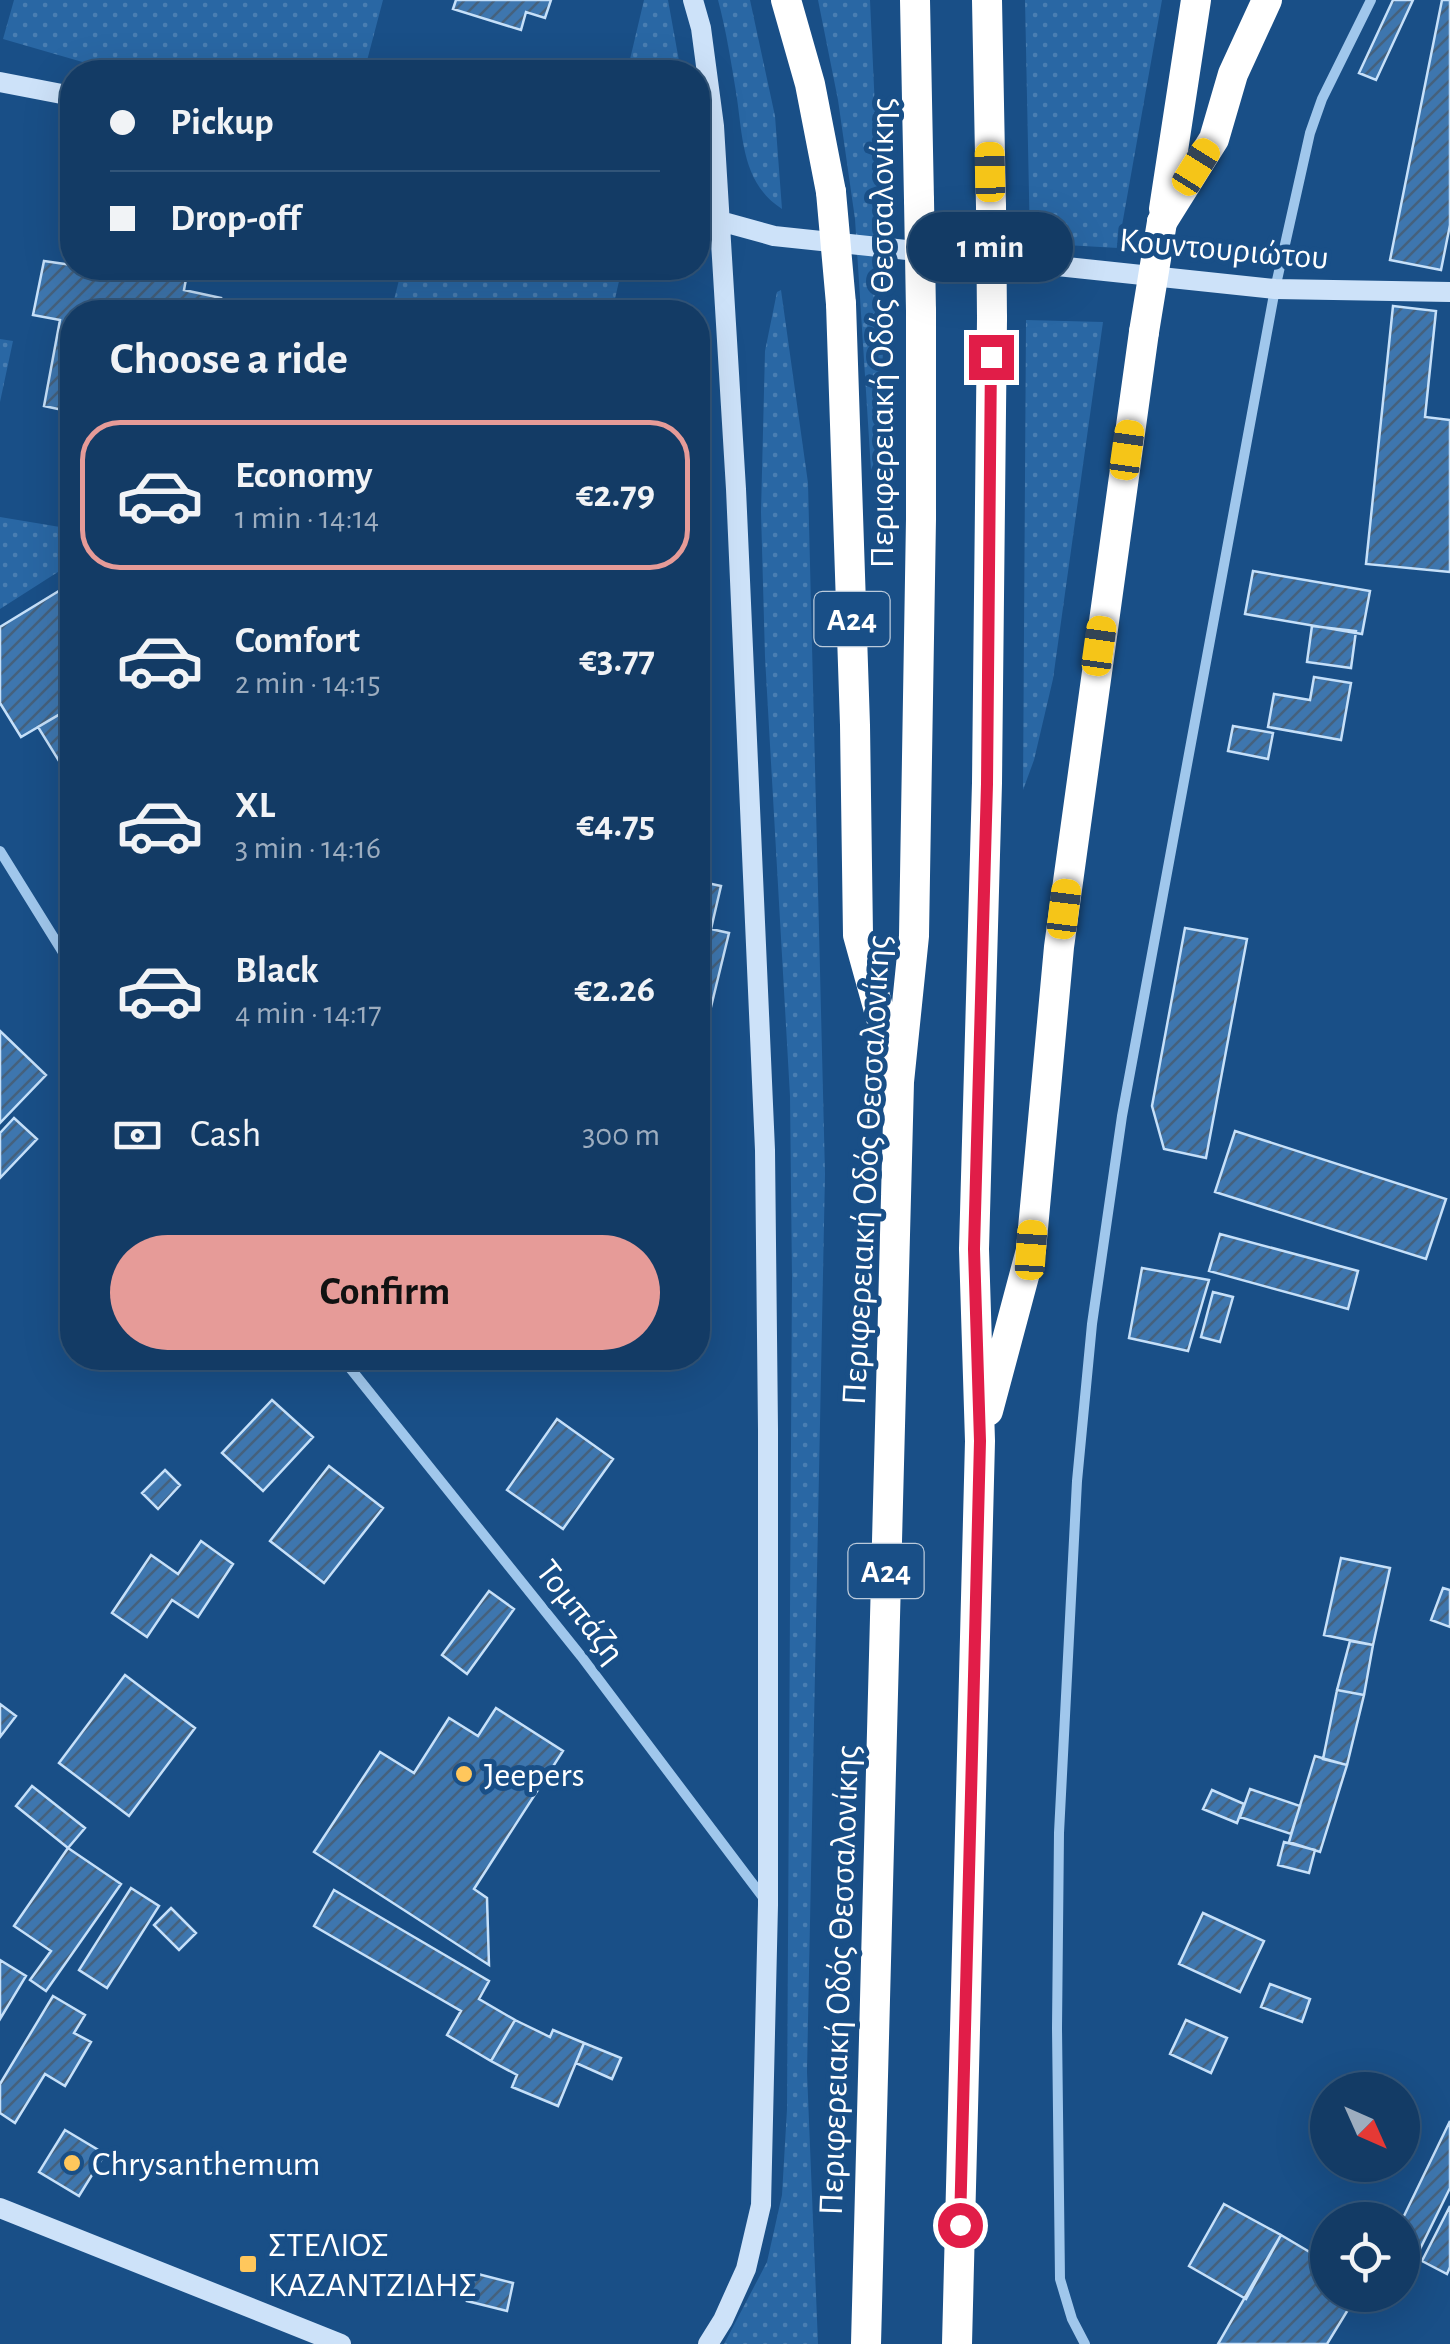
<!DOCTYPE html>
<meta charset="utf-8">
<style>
:root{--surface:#133b65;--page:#20466e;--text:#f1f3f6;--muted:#9dadbf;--line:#325579;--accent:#e69b98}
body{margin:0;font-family:"Alegreya Sans",sans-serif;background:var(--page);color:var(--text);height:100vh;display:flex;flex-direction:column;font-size:38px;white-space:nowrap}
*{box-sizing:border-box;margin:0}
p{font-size:32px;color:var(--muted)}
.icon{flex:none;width:55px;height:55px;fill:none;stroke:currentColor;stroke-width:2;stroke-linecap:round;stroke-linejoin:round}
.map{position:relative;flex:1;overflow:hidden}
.panel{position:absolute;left:60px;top:300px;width:650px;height:1070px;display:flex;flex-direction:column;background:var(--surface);border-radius:40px;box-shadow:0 10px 40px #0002,0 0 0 2px var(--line)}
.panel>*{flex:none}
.guide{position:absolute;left:60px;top:60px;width:650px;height:220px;border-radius:40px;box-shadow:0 10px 40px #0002,0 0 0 2px var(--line);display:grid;align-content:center;height:220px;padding:0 50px;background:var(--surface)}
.needle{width:65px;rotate:135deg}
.tools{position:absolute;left:1310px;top:2072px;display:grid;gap:20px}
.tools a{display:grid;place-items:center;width:110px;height:110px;border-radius:50%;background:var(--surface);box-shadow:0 10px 40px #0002,0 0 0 2px var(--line);font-size:50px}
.end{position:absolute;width:45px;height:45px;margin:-22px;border:12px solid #e11d48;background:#fff;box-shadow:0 0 0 5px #fff}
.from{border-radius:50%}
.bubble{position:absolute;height:70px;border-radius:35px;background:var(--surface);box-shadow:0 10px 40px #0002,0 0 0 2px var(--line);font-size:32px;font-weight:600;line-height:70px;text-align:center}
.car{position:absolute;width:30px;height:60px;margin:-30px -15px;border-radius:12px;box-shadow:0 0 8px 2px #0007;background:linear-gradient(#f5c518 24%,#345 0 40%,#f5c518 0 76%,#345 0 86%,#f5c518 0)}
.guide b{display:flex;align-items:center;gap:35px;height:95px;font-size:38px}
.guide b+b{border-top:2px solid var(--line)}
.guide i{width:25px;height:25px;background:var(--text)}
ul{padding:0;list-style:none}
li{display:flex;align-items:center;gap:30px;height:150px;margin:0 20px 15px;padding:0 30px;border:5px solid transparent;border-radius:40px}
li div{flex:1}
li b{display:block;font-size:38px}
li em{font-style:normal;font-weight:600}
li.on{border-color:var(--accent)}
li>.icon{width:90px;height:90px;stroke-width:1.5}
h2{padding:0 50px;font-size:45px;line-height:120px}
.pay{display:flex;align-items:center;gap:25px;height:110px;padding:0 50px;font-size:38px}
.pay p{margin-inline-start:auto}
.cta{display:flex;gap:20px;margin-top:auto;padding:20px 50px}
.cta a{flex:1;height:115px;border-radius:60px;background:var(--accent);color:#111;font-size:40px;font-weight:600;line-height:115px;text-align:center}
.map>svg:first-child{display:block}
.grass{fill:url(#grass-dots)}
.building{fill:url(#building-hatch);stroke:#c6e0f9;stroke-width:2.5}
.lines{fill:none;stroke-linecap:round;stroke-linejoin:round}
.street{stroke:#a0c7ec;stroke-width:10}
.secondary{stroke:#cde2f9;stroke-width:20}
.highway{stroke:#fff;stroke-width:30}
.highway-bridge{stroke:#fff;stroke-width:30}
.route{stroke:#e11d48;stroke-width:12}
.poi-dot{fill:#ffc75c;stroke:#194f87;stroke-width:4}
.labels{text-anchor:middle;stroke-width:10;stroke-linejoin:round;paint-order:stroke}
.shield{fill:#194f87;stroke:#bacadb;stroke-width:2.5}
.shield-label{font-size:32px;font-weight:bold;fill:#fff}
.street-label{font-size:35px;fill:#fff;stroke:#194f87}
.poi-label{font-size:35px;fill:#fff;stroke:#194f87;text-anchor:start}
</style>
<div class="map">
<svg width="1450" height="2344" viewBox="0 0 1450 2344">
<defs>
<pattern id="grass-dots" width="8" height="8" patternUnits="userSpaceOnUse" patternTransform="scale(2.5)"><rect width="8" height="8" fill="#2967a4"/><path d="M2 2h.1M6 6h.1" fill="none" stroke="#497eb2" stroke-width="1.8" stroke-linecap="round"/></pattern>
<pattern id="building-hatch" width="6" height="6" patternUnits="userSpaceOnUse" patternTransform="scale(2.5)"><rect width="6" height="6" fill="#3e76ae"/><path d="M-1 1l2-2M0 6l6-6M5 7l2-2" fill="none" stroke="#45617d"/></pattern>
</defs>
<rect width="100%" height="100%" fill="#194f87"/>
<path class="grass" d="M14,0H383L364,72H117L3,39Z
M644,0H668L681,72H627Z
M718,0H750L775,116L782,209C741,183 743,135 736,92C731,61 726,30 718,0Z
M818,0H870L885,326L875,460L871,470L855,219L838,100Z
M1025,0H1162L1118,248L1030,243Z
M402,268H622L612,312H391Z
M781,290L808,483L825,1174L807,2072L818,2344H724L767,2262L782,2195L787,2109L792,1278L790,1096L765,657L761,512L765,351L777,292Z
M1026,320L1103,322L1053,679L1034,760L1023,790Z
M0,339L13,341L0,402Z
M0,517L72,529V563L0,609Z"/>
<path class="building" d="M456,0H551L545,18L526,12L521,30L453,9Z
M1393,0H1413L1376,80L1359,73Z
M1442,0H1450V225L1441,270L1390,260Z
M44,261L72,265V262V268H188L184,290L221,298L218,312H72V412L44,406L60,320L33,315Z
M1393,306L1436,311L1425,417L1450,420V572L1366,564Z
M1253,571L1370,591L1362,634L1245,614Z
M72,583V707L21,737L0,703V627Z
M1312,626L1356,631L1351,668L1307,662Z
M1314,677L1351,683L1341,740L1268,727L1274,694L1310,700Z
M72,707V782L38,727Z
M1233,726L1273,733L1268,759L1228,751Z
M698,881L721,886L711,929L729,933L711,1007L698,1003Z
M1185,928L1247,939L1206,1158L1164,1149L1152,1106Z
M0,1031L46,1075L0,1123Z
M14,1118L37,1139L0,1178V1133Z
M1235,1131L1446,1199L1426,1259L1215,1192Z
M1220,1234L1358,1271L1348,1309L1209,1271Z
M1142,1268L1209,1280L1188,1351L1129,1338Z
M1213,1292L1233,1297L1220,1342L1201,1337Z
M272,1400L313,1437L263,1491L222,1453Z
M557,1419L613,1459L563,1529L507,1490Z
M329,1466L383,1508L324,1583L270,1541Z
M165,1470L180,1485L158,1509L142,1493Z
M201,1541L233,1564L198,1617L172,1600L147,1637L112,1613L151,1555L178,1574Z
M1341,1558L1390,1568L1373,1645L1324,1635Z
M1443,1588L1450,1590V1627L1431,1620Z
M489,1591L514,1609L467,1674L442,1655Z
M1350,1641L1373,1645L1364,1695L1337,1690Z
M125,1675L195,1728L129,1816L59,1763Z
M1337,1690L1364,1695L1347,1765L1323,1759Z
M0,1704L16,1716L0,1737Z
M496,1708L563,1751L474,1889L487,1898L489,1965L314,1852L380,1752L414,1773L449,1718L478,1736Z
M1315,1756L1347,1765L1320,1852L1289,1842Z
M32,1786L85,1828L68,1848L16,1806Z
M1250,1789L1300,1806L1291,1834L1240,1817Z
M1212,1790L1244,1804L1237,1823L1203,1809Z
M1284,1842L1315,1850L1309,1873L1278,1865Z
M68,1848L121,1884L46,1991L30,1980L51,1951L14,1926Z
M131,1888L159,1906L107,1988L79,1970Z
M334,1890L489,1981L479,1999L515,2020L491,2061L447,2035L461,2011L314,1926Z
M171,1908L196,1933L179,1950L154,1925Z
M1203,1913L1264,1941L1240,1992L1179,1964Z
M0,1960L26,1976L0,2019Z
M1270,1984L1310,1999L1302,2022L1261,2007Z
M53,1996L85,2015L74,2033L91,2042L65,2086L45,2074L15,2123L0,2113V2084Z
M515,2020L550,2037L553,2030L584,2043L558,2106L512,2087L517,2075L491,2061Z
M1186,2020L1227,2038L1211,2073L1170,2054Z
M584,2043L621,2058L612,2079L576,2063Z
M1450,2121V2188L1419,2251L1402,2243V2220Z
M65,2130L105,2154L79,2196L39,2172Z
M1224,2204L1281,2235L1246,2299L1189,2266Z
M1450,2206V2267L1447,2274L1422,2261Z
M1281,2235L1328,2263V2295H1357L1327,2344H1218Z
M474,2273L513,2283L507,2311L467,2301Z"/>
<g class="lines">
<path class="street" d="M0,851L72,967
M342,1358L581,1656L765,1900
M1085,2344L1072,2319L1060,2279L1057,2028L1059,1833L1077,1481L1092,1324L1122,1116L1275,289L1310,133L1322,99L1371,0"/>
<path class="secondary" d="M693,0L701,28L714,126L736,489L765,1150L768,1429V1905L761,2205L746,2269L723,2320L708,2344
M0,82L72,96
M698,215L774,236L1275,289L1450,292
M0,2208L341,2344"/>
<path class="highway" d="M786,0L810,84L831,192
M915,0L919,200
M987,0L991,207
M1164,209L1196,0
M1162,222L1214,139L1233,74L1267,0
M841,304L855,725L858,935L894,1065
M988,1411L1031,1250L1059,947L1144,332
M866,2344L899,1082L914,936L921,519V311
M957,2344L980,1441L974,1249L987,783L992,318"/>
<path class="highway-bridge" d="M831,192L841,304
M919,200L921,311
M991,207L992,318
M1144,332L1162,222"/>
</g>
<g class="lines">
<path class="route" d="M960,2225L980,1441L974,1249L987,784L991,357"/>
</g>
<g class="poi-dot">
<circle cx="464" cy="1774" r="10"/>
<circle cx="72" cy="2163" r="10"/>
<rect x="238" y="2254" width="20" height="20" rx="5"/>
</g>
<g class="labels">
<g class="shield">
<rect x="814.5" y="592" width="75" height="54" rx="8"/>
<rect x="848.5" y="1544" width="75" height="54" rx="8"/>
</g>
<g class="shield-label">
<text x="852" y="630">Α24</text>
<text x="886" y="1582">Α24</text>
</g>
<g class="street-label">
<text transform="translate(1224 248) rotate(5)" y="12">Κουντουριώτου</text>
<text transform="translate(881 333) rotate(-90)" y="12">Περιφερειακή Οδός Θεσσαλονίκης</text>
<text transform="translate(865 1170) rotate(-87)" y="12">Περιφερειακή Οδός Θεσσαλονίκης</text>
<text transform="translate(581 1611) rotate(52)" y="12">Τομπάζη</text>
<text transform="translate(838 1980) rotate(-88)" y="12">Περιφερειακή Οδός Θεσσαλονίκης</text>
</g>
<g class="poi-label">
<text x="484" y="1786">Jeepers</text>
<text x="92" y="2175">Chrysanthemum</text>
<text x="268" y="2256">ΣΤΕΛΙΟΣ<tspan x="268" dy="40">ΚΑΖΑΝΤΖΙΔΗΣ</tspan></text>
</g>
</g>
</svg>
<div class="tools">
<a><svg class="needle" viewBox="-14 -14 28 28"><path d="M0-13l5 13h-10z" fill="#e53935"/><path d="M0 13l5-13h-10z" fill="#9dadbf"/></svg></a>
<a><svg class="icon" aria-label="locate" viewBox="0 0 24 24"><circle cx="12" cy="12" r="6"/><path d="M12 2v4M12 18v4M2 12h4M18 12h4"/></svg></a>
</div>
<i class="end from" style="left:960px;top:2225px"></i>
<i class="end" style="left:991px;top:357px"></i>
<div class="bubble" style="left:908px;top:212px;width:165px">1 min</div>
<i class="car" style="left:1196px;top:167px;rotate:32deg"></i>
<i class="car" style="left:990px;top:172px;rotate:359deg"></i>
<i class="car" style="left:1127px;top:450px;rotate:8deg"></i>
<i class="car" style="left:1099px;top:646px;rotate:8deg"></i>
<i class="car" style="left:1064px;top:909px;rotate:7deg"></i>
<i class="car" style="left:1031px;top:1250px;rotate:4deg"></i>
<div class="guide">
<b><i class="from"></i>Pickup</b>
<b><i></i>Drop-off</b>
</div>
<section class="panel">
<h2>Choose a ride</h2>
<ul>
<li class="on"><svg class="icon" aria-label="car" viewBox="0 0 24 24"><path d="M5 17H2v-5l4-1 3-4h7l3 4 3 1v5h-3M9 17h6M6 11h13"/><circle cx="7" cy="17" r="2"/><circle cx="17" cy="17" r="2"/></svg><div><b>Economy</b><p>1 min · 14:14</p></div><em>€2.79</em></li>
<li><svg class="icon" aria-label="car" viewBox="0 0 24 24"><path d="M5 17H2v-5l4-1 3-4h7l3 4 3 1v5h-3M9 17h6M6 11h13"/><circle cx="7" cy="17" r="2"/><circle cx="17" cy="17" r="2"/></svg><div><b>Comfort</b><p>2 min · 14:15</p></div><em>€3.77</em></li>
<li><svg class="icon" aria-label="car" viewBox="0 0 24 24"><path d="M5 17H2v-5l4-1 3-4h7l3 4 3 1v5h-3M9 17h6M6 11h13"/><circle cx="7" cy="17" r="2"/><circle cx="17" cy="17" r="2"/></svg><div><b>XL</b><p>3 min · 14:16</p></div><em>€4.75</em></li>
<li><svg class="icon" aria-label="car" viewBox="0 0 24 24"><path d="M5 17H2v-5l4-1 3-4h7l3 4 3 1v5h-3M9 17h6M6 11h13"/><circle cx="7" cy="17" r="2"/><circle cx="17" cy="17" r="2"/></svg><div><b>Black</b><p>4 min · 14:17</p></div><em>€2.26</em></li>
</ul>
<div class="pay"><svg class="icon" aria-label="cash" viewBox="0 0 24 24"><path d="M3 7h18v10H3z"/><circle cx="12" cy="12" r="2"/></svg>Cash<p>300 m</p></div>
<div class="cta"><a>Confirm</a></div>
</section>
</div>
